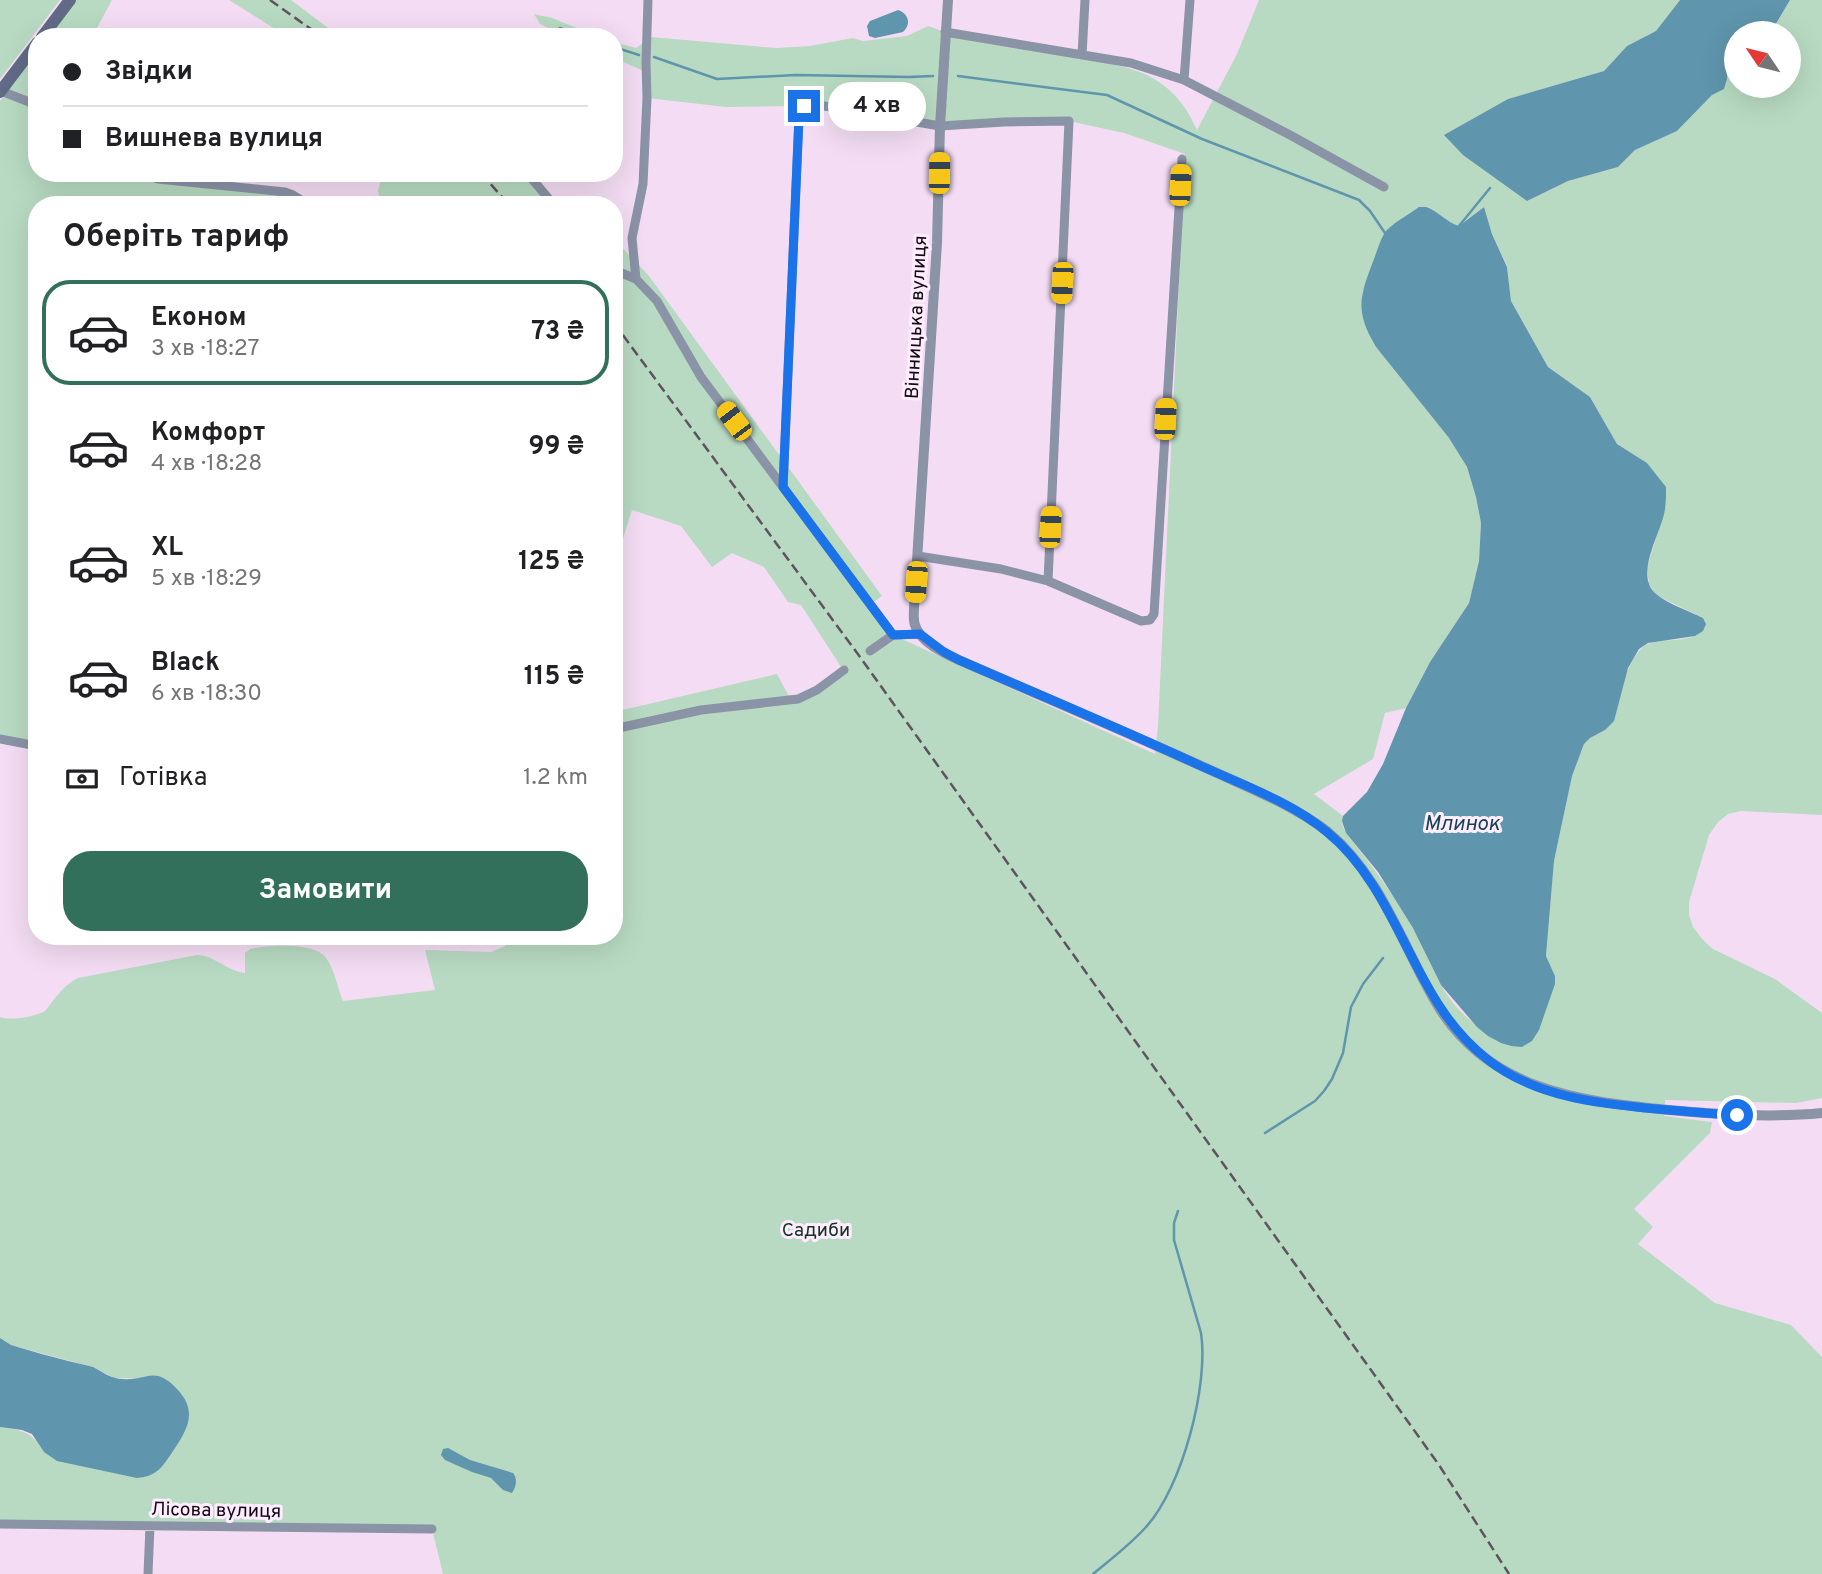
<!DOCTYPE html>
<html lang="uk">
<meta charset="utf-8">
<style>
:root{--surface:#fff;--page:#f2f2f2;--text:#202124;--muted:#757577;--line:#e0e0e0;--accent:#32705c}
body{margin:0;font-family:Overpass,sans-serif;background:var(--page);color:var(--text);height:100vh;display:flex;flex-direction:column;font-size:26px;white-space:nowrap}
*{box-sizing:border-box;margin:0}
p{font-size:23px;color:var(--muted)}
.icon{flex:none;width:38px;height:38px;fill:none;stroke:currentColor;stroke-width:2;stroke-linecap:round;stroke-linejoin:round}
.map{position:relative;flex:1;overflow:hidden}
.details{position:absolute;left:28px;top:196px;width:595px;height:749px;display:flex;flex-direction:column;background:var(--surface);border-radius:28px;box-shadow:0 7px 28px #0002}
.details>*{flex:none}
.hud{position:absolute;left:28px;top:28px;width:595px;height:154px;border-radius:28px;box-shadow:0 7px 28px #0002;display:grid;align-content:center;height:154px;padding:0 35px;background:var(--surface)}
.needle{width:46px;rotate:305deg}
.fabs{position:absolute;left:1724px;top:21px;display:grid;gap:14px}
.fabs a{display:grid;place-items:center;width:77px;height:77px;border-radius:50%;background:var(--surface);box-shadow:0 7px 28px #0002;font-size:35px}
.end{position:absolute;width:32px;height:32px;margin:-16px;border:9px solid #1a73e8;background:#fff;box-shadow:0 0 0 4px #fff}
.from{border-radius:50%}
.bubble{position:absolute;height:49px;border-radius:24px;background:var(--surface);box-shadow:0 7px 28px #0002;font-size:23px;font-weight:700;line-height:49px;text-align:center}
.car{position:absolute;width:21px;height:42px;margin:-21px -10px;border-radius:9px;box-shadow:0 0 5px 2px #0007;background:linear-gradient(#f5c518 24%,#345 0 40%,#f5c518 0 76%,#345 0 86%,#f5c518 0)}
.hud b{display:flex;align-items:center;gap:24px;height:66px;font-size:26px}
.hud b+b{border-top:2px solid var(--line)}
.hud i{width:18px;height:18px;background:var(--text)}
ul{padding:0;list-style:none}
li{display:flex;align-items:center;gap:21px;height:105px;margin:0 14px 10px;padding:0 21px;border:4px solid transparent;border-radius:28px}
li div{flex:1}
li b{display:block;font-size:26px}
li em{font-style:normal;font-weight:700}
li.on{border-color:var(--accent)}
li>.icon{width:63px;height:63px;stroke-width:1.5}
h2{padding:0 35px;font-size:32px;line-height:84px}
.pay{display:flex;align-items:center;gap:18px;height:77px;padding:0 35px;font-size:26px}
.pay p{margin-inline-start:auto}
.cta{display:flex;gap:14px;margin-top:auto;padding:14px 35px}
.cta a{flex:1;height:80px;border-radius:28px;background:var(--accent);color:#fff;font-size:28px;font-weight:700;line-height:80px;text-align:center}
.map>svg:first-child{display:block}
.green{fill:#b8dac2;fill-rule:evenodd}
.water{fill:#5f95ad}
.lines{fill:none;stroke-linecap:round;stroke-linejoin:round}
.stream{stroke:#5f95ad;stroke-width:2.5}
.minor{stroke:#8b93a7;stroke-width:9}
.tertiary{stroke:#8b93a7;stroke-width:10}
.secondary{stroke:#616b87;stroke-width:12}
.rail{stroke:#605360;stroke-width:2.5;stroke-dasharray:10 5;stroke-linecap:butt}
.route{stroke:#1a73e8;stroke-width:9}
.labels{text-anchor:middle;stroke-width:6;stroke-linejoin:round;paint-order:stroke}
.street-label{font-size:19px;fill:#120a12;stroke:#ffecfe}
.park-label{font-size:19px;fill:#10351f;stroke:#ffecfe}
.water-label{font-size:21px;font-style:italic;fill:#144254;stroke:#ffecfe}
</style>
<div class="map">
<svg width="1822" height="1574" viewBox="0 0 1822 1574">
<rect width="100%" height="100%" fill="#f4ddf4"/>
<path class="green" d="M0,0H60L0,79Z
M76,0H112L92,37H49Z
M229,0H291L340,37H288Z
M1259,0H1680L1656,31L1627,46L1604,71L1508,99L1527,201L1568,181L1618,167L1635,150L1677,131L1712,95L1724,88L1727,79L1728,66L1736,60V86H1788V33H1767L1777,22L1790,0H1822V815L1741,811L1728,814L1718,822L1709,835L1689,902V915L1693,927L1703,940L1713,949L1775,979L1822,1013V1098L1796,1103L1665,1100L1664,1116L1712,1122L1710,1133L1634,1209L1653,1227L1638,1244L1715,1303L1791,1325L1822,1357V1574H443L432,1529L0,1524V1427C24,1431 31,1431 44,1452L184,1398L177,1390L166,1379L115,1378L92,1367L11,1345L0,1338V1017C10,1021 35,1017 45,1011C46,1010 52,1002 52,1002C60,992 66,984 78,978L197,955C214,955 227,971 245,973V953L250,949C268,945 315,942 326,958C335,970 337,987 343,1001L435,990L425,950L491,952L505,946L516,936H614V712L777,674L791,700L843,670L801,605L788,602L764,567L732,553L712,567L681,526L632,510L614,567V239L649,276L882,596L870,605L893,635L1155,754L1158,726L1185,154L1124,133L1069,121L940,126L804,106L726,107L647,98L646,72L614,58V42L636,48L651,37L776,48L810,46L853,38L863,41L907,36L928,26L945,32C999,41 1054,47 1106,62C1119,66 1134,69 1147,75C1172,88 1186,105 1197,130L1237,54ZM1484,207L1492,234L1507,266L1511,301L1548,367L1590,397L1617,444L1647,463L1665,509L1647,568L1649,584L1653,591L1660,597L1703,618L1695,636C1680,642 1660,638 1646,645C1629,653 1612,711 1605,730L1590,738L1584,744L1572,776L1554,861L1546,956L1555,976L1511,1046C1483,1035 1454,1010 1440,983C1430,964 1423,943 1412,925C1392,893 1370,863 1346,833C1343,827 1341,823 1343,816L1314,794L1373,759L1385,713L1406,708L1430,662L1469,603L1479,561L1481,523L1476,497L1467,467L1449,438L1376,347C1365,328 1360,311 1363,290L1441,217L1449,223L1459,226Z
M534,14L552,18L599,37H567L540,24Z
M37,53V173H140L285,192L309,205H37V746L0,739V101Z
M399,173H527L554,205H381L378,191L382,175L397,178Z"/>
<path class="water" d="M1680,0H1790L1777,22L1768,33H1736V60L1728,66L1727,79L1724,89L1712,95L1677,131L1635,150L1618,167L1568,181L1527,201L1463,155L1444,135L1508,99L1604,71L1627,46L1656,31Z
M898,10C908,13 912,24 903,32L875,38L869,36L867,26L870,21Z
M1426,207C1438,211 1446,222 1459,226L1484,207L1492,234L1507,267L1511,301L1548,367L1590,397L1617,444L1647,463L1666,487C1666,494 1666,502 1665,509C1662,532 1635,572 1654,592C1665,603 1689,611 1703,618L1706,624L1703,631L1695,636L1648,643L1639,649L1628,668L1614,721L1605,730L1590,738L1584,744L1572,776L1554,861L1546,956L1555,976V984L1539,1030L1532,1041L1522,1047L1511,1046L1501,1043L1488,1036L1477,1027L1441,985L1413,928L1378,872L1346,833L1342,821L1343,816L1367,792L1383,764L1406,708L1430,662L1469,603L1479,561L1481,523L1476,497L1467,467L1449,438L1376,347C1354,310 1360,296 1374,259C1377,251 1380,241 1384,234C1389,225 1410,214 1419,207Z
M0,1338L11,1345C31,1351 52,1357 72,1362C79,1364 87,1365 93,1367C103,1372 111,1379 123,1379C148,1381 154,1365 177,1389C198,1411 188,1429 173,1451C162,1467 158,1476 137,1478L57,1461L44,1452L32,1434L22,1430L0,1427Z
M448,1448L470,1460L513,1473C518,1479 516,1487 512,1493L503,1490L491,1478L472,1472L445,1460L441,1455L443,1449Z"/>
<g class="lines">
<path class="stream" d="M560,28L585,37
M614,47L639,55
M654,57L717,79L796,75L909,77L933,76
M958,76L1107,95L1202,139L1359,200L1370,211L1385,233
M1459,226L1490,188
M1265,1133L1315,1101L1324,1091L1332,1079L1343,1053L1351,1007L1363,984L1383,958
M1093,1574C1111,1559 1131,1544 1146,1527C1182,1488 1209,1385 1201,1333L1174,1240V1223L1178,1211"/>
<path class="minor" d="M648,0L646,62L647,98L643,184L632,238L636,279L657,301L701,377L893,635
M945,32L1131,63L1184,80L1290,135L1384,187
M92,37V35
M1082,55L1085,0
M1184,80L1190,0
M1,91L37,105
M140,173L158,179L285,192L293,195L309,205
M527,173L554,205
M614,270L636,279
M783,487L799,117L804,106L813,104L940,126L1004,122L1069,121L1048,581
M918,556L1001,569L1048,581L1141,621L1150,620L1154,614L1182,159
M870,651L893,635L920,634
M614,729L701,710L798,699L817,690L844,670
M0,739L37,746
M0,1524L432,1529
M148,1574L150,1526"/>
<path class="tertiary" d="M948,0L940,126L937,243L914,608C914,613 913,620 915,625C920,642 944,653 959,660C1041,696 1124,731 1206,768C1247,787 1292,804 1328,832C1380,875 1402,944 1435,1001C1486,1090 1577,1101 1669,1110C1720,1115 1771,1118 1822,1113"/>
<path class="secondary" d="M42,37L70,0
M0,92L37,43"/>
<path class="rail" d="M270,0L322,37
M481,173L509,205
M614,323L860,657L1439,1465L1509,1574"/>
</g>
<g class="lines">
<path class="route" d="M804,106L799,117L783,487L893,635L920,634L944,652L959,660C1040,695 1121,729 1201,766C1243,785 1291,802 1327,832C1369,866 1391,917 1415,963C1434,1000 1454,1033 1487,1059C1534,1097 1600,1104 1657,1109C1684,1111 1710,1114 1737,1115"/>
</g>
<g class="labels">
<g class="street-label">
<text transform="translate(915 317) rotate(-87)" y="7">Вінницька вулиця</text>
<text transform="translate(216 1509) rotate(1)" y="7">Лісова вулиця</text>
</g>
<g class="park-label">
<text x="816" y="1236">Садиби</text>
</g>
<g class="water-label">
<text x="1462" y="830">Млинок</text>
</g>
</g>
</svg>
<div class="fabs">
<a><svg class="needle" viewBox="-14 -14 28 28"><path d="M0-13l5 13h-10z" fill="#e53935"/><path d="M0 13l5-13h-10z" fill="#757577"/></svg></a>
</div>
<i class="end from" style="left:1737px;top:1115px"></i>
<i class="end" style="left:804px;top:106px"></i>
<div class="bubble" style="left:828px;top:82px;width:98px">4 хв</div>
<i class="car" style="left:939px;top:173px;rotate:1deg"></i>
<i class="car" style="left:1180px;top:185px;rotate:3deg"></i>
<i class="car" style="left:1062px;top:283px;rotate:183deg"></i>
<i class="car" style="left:1165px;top:419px;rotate:3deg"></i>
<i class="car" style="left:734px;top:421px;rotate:323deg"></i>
<i class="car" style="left:1050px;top:527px;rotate:3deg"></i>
<i class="car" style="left:916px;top:582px;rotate:184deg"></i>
<div class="hud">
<b><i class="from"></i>Звідки</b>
<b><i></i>Вишнева вулиця</b>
</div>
<section class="details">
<h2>Оберіть тариф</h2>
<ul>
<li class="on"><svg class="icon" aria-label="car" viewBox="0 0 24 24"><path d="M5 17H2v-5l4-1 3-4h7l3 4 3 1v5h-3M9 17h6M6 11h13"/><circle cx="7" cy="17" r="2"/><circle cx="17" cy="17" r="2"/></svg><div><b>Економ</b><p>3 хв · 18:27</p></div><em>73 ₴</em></li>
<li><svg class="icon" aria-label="car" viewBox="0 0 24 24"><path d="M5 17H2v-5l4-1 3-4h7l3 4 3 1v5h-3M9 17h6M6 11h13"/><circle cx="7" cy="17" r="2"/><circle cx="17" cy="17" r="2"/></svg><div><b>Комфорт</b><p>4 хв · 18:28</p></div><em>99 ₴</em></li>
<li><svg class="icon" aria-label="car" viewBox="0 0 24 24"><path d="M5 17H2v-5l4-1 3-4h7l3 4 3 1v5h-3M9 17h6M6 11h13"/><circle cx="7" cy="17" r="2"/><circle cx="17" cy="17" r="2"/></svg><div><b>XL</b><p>5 хв · 18:29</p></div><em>125 ₴</em></li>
<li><svg class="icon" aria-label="car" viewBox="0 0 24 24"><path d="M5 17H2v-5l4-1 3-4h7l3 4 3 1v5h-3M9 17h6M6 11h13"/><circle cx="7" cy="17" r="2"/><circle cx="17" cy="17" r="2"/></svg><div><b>Black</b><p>6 хв · 18:30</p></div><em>115 ₴</em></li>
</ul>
<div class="pay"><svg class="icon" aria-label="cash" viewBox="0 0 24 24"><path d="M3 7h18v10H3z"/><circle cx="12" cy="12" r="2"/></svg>Готівка<p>1.2 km</p></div>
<div class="cta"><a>Замовити</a></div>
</section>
</div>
